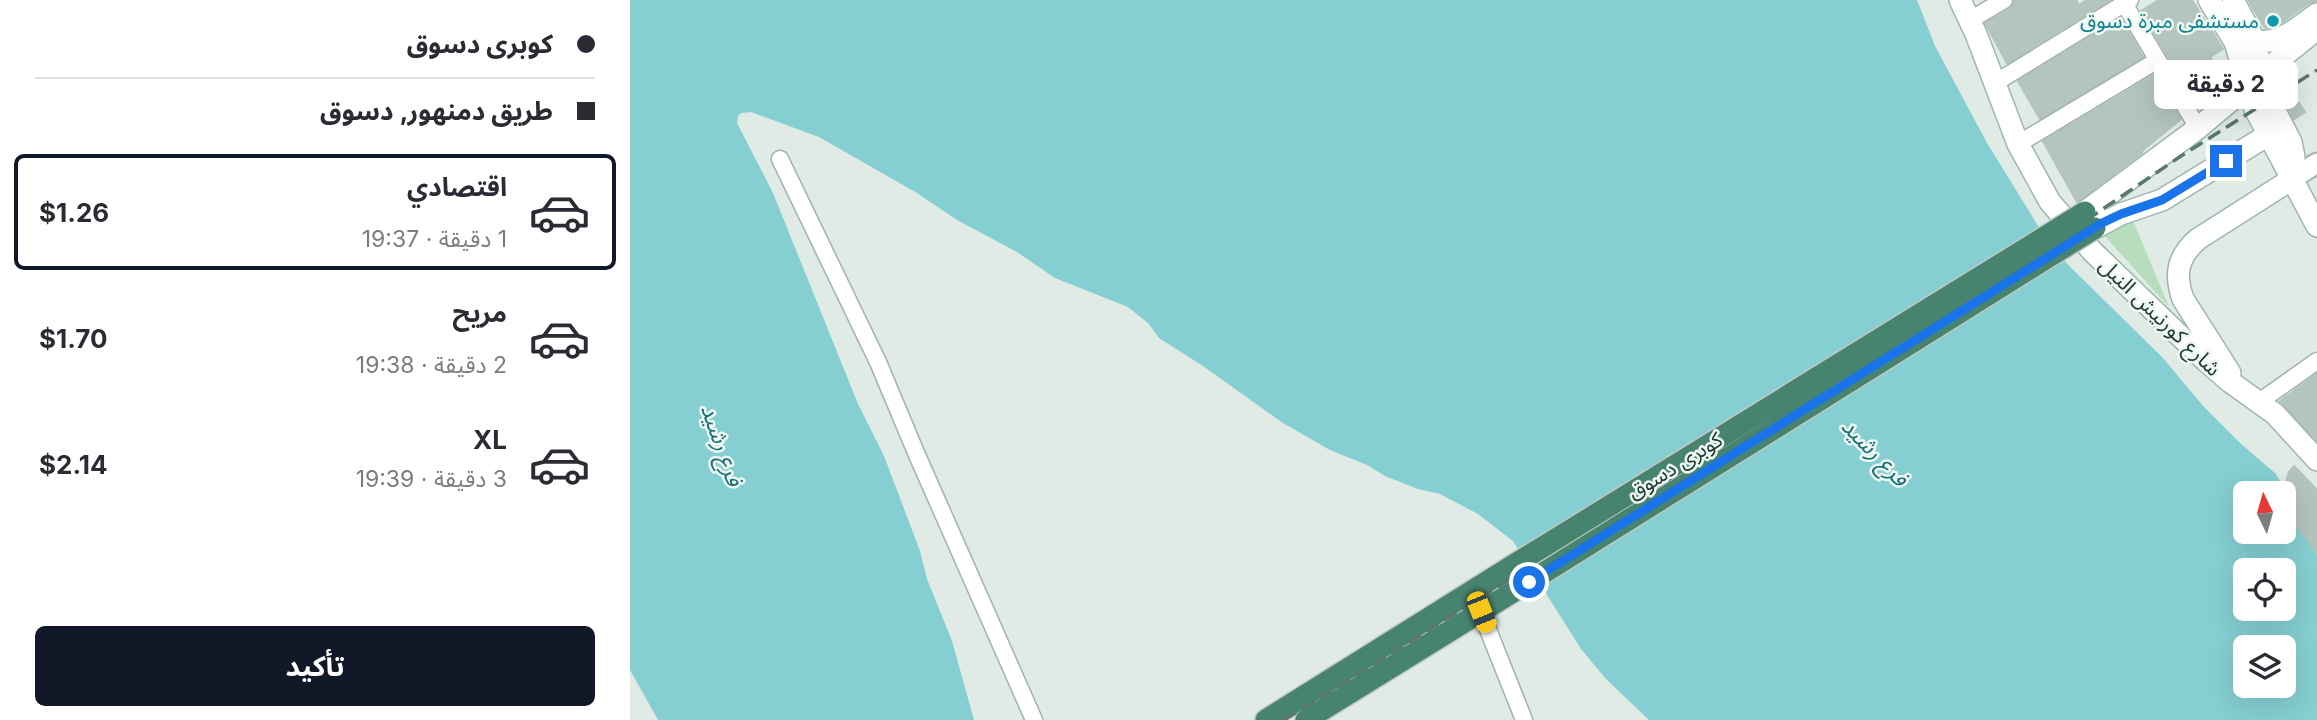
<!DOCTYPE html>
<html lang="ar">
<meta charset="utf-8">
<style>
:root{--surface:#fff;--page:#f2f2f3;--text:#2b2b33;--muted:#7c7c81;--line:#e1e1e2;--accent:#111827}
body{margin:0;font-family:Inter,"Noto Sans Arabic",sans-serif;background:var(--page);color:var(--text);direction:rtl;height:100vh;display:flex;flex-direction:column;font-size:26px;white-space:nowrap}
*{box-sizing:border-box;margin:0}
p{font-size:23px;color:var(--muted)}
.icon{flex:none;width:38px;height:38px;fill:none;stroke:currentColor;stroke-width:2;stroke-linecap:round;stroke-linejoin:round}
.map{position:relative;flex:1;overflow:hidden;direction:ltr}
.details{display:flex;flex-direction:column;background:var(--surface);width:630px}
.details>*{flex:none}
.banner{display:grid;align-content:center;height:154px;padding:0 35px;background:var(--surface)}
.needle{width:46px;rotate:355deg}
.controls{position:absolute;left:1603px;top:481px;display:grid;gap:14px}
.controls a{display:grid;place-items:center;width:63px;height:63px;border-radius:10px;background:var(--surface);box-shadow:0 7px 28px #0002;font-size:35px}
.end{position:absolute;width:32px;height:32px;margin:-16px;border:9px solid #1a73e8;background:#fff;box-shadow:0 0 0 4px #fff}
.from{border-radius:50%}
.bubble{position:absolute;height:49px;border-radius:10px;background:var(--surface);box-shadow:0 7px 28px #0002;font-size:23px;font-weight:700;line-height:49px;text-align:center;direction:rtl}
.car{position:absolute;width:21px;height:42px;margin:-21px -10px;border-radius:9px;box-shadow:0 0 5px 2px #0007;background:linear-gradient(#f5c518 24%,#345 0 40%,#f5c518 0 76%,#345 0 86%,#f5c518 0)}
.banner b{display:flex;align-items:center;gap:24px;height:66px;font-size:26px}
.banner b+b{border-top:2px solid var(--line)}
.banner i{width:18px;height:18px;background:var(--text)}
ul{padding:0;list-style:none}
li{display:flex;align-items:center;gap:21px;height:116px;margin:0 14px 10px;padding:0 21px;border:4px solid transparent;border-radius:10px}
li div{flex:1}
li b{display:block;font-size:26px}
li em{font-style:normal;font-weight:700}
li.selected{border-color:var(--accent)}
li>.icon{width:63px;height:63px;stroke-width:1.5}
.button{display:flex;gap:14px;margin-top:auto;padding:14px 35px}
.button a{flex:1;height:80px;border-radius:10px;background:var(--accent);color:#fff;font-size:28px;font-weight:700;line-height:80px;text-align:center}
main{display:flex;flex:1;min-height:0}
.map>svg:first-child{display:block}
.green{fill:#b7ddbd}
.water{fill:#85ced1;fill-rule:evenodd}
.building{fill:#b4c5bd;stroke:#b2c4bb;stroke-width:2}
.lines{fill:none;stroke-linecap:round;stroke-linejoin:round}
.minor-casing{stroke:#a2b3ab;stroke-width:19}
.tertiary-casing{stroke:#a2b3ab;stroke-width:23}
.secondary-casing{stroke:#9eb7ab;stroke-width:24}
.trunk-casing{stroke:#c1c8c5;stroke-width:24}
.minor{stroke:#fff;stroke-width:16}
.tertiary{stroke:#fff;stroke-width:19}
.secondary{stroke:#fff;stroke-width:21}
.trunk{stroke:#478470;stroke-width:21}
.rail{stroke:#5a776c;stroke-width:3.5;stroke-dasharray:14 7;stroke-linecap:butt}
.trunk-bridge-casing{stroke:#c1c8c5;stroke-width:24;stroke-linecap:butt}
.trunk-bridge{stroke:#478470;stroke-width:21}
.route{stroke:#1a73e8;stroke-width:9}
.culture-dot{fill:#0f9aa8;stroke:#eff7f3;stroke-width:2.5}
.labels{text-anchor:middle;stroke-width:5;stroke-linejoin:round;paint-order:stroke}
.culture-label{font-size:21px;fill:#0d838f;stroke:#eff7f3;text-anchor:end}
.street-label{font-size:21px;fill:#203b31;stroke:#eff7f3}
.water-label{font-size:23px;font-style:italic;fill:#197177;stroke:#eff7f3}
</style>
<main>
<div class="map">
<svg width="1687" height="720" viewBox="0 0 1687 720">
<rect width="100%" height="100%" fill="#dfebe4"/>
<path class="green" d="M1502,218L1539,307L1470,231Z"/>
<path class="water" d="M0,0H1287L1305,46L1357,143L1423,250L1533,358L1574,407L1610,443L1646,474L1654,488L1658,512L1687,549V720H1019L976,679L951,649L883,541L848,514L810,494L788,489L755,476L737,465L700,450L653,423L573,366L529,338L518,323L498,307L425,278L387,252L327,220L287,193L189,137L121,112L111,113L108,116L107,123L143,193L228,404L254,456L290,551L297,579L322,641L344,720H28L0,670ZM1615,494H1654V532H1615ZM1615,570H1654V609H1615ZM1615,648H1654V686H1615Z"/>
<path class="building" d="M1384,0H1446L1449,5L1457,0H1480L1377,63L1355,23L1380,9Z
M1529,0H1562L1593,49L1580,57L1590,72L1578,79L1583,87L1567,105L1511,11Z
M1618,0H1687V1L1679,3L1652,22L1635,28Z
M1491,18L1513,57L1410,119L1388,81Z
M1524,75L1551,119L1512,151V153L1447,202L1413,141Z
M1669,103L1675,112L1664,119L1659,110Z
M1687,374V441L1650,401Z
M1664,466L1687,490V554L1658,512L1654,488L1659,472Z"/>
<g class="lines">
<defs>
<path id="minor" d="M1492,0L1568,128
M1340,20L1374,0
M1365,83L1500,0
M1388,144L1528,60
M150,159L248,362L287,455L404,720
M1629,402L1687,361
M851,612L894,720"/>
<path id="tertiary" d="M1662,179L1687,163"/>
<path id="secondary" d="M1330,0L1346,34L1388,144L1420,202L1463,252L1576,361L1599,381L1645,414L1687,460
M1579,0L1605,42L1625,109L1687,226
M1603,0L1625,41L1630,65L1629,80L1661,142L1664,157L1662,177
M1625,41C1650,45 1668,27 1687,14
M1629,80L1646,62L1687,29
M1455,212L1568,128L1617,87
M1465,228L1491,214L1532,200L1638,135
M1600,373L1553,299C1544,274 1548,256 1568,239L1662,179"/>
<path id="trunk" d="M636,720L887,563
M676,720L899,582"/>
</defs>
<use href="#minor" class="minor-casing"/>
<use href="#tertiary" class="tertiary-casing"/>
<use href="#secondary" class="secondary-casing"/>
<use href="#trunk" class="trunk-casing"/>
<use href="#minor" class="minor"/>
<use href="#tertiary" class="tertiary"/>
<use href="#secondary" class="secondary"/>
<use href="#trunk" class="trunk"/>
<path class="rail" d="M654,720L1464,215L1551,156L1687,70"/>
<defs>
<path id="trunk-bridge" d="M887,563L1455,212
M899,582L1465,228"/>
</defs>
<use href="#trunk-bridge" class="trunk-bridge-casing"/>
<use href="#trunk-bridge" class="trunk-bridge"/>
</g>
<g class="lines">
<path class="route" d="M899,582L1472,223L1491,214L1532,200L1596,161"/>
</g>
<circle class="culture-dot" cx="1643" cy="21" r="7"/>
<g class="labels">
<g class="culture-label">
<text x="1629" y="28">مستشفى مبرة دسوق</text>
</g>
<g class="street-label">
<text transform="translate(1530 317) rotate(44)" y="7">شارع كورنيش النيل</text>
<text transform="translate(1045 466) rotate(-32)" y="7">كوبرى دسوق</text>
</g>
<g class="water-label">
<text transform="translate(92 445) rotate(71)" y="8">فرع رشيد</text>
<text transform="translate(1245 452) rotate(46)" y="8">فرع رشيد</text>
</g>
</g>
</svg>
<div class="controls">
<a><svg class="needle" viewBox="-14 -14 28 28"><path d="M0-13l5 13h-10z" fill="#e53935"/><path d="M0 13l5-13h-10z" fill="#7c7c81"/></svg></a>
<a><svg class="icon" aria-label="locate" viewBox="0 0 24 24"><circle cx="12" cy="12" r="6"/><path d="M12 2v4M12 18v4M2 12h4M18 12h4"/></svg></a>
<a><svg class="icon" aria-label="layers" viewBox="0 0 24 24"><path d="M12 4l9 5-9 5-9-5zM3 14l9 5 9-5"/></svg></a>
</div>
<i class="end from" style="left:899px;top:582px"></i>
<i class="end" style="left:1596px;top:161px"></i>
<div class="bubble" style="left:1524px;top:60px;width:144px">2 دقيقة</div>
<i class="car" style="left:851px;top:612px;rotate:158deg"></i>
</div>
<section class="details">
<div class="banner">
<b><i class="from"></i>كوبرى دسوق</b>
<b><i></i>طريق دمنهور, دسوق</b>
</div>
<ul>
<li class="selected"><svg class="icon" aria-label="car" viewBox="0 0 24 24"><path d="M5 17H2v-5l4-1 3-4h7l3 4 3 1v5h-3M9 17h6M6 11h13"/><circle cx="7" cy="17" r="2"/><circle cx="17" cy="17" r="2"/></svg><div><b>اقتصادي</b><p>1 دقيقة · 19:37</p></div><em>$1.26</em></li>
<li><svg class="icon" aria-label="car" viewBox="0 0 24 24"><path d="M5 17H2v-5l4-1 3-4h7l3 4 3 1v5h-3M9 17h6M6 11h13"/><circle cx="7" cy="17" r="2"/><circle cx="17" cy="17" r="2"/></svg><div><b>مريح</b><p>2 دقيقة · 19:38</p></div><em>$1.70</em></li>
<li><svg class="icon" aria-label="car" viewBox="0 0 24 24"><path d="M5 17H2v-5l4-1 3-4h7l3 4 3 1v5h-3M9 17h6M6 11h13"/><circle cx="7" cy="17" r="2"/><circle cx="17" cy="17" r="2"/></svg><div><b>XL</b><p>3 دقيقة · 19:39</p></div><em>$2.14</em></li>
</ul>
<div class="button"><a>تأكيد</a></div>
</section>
</main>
